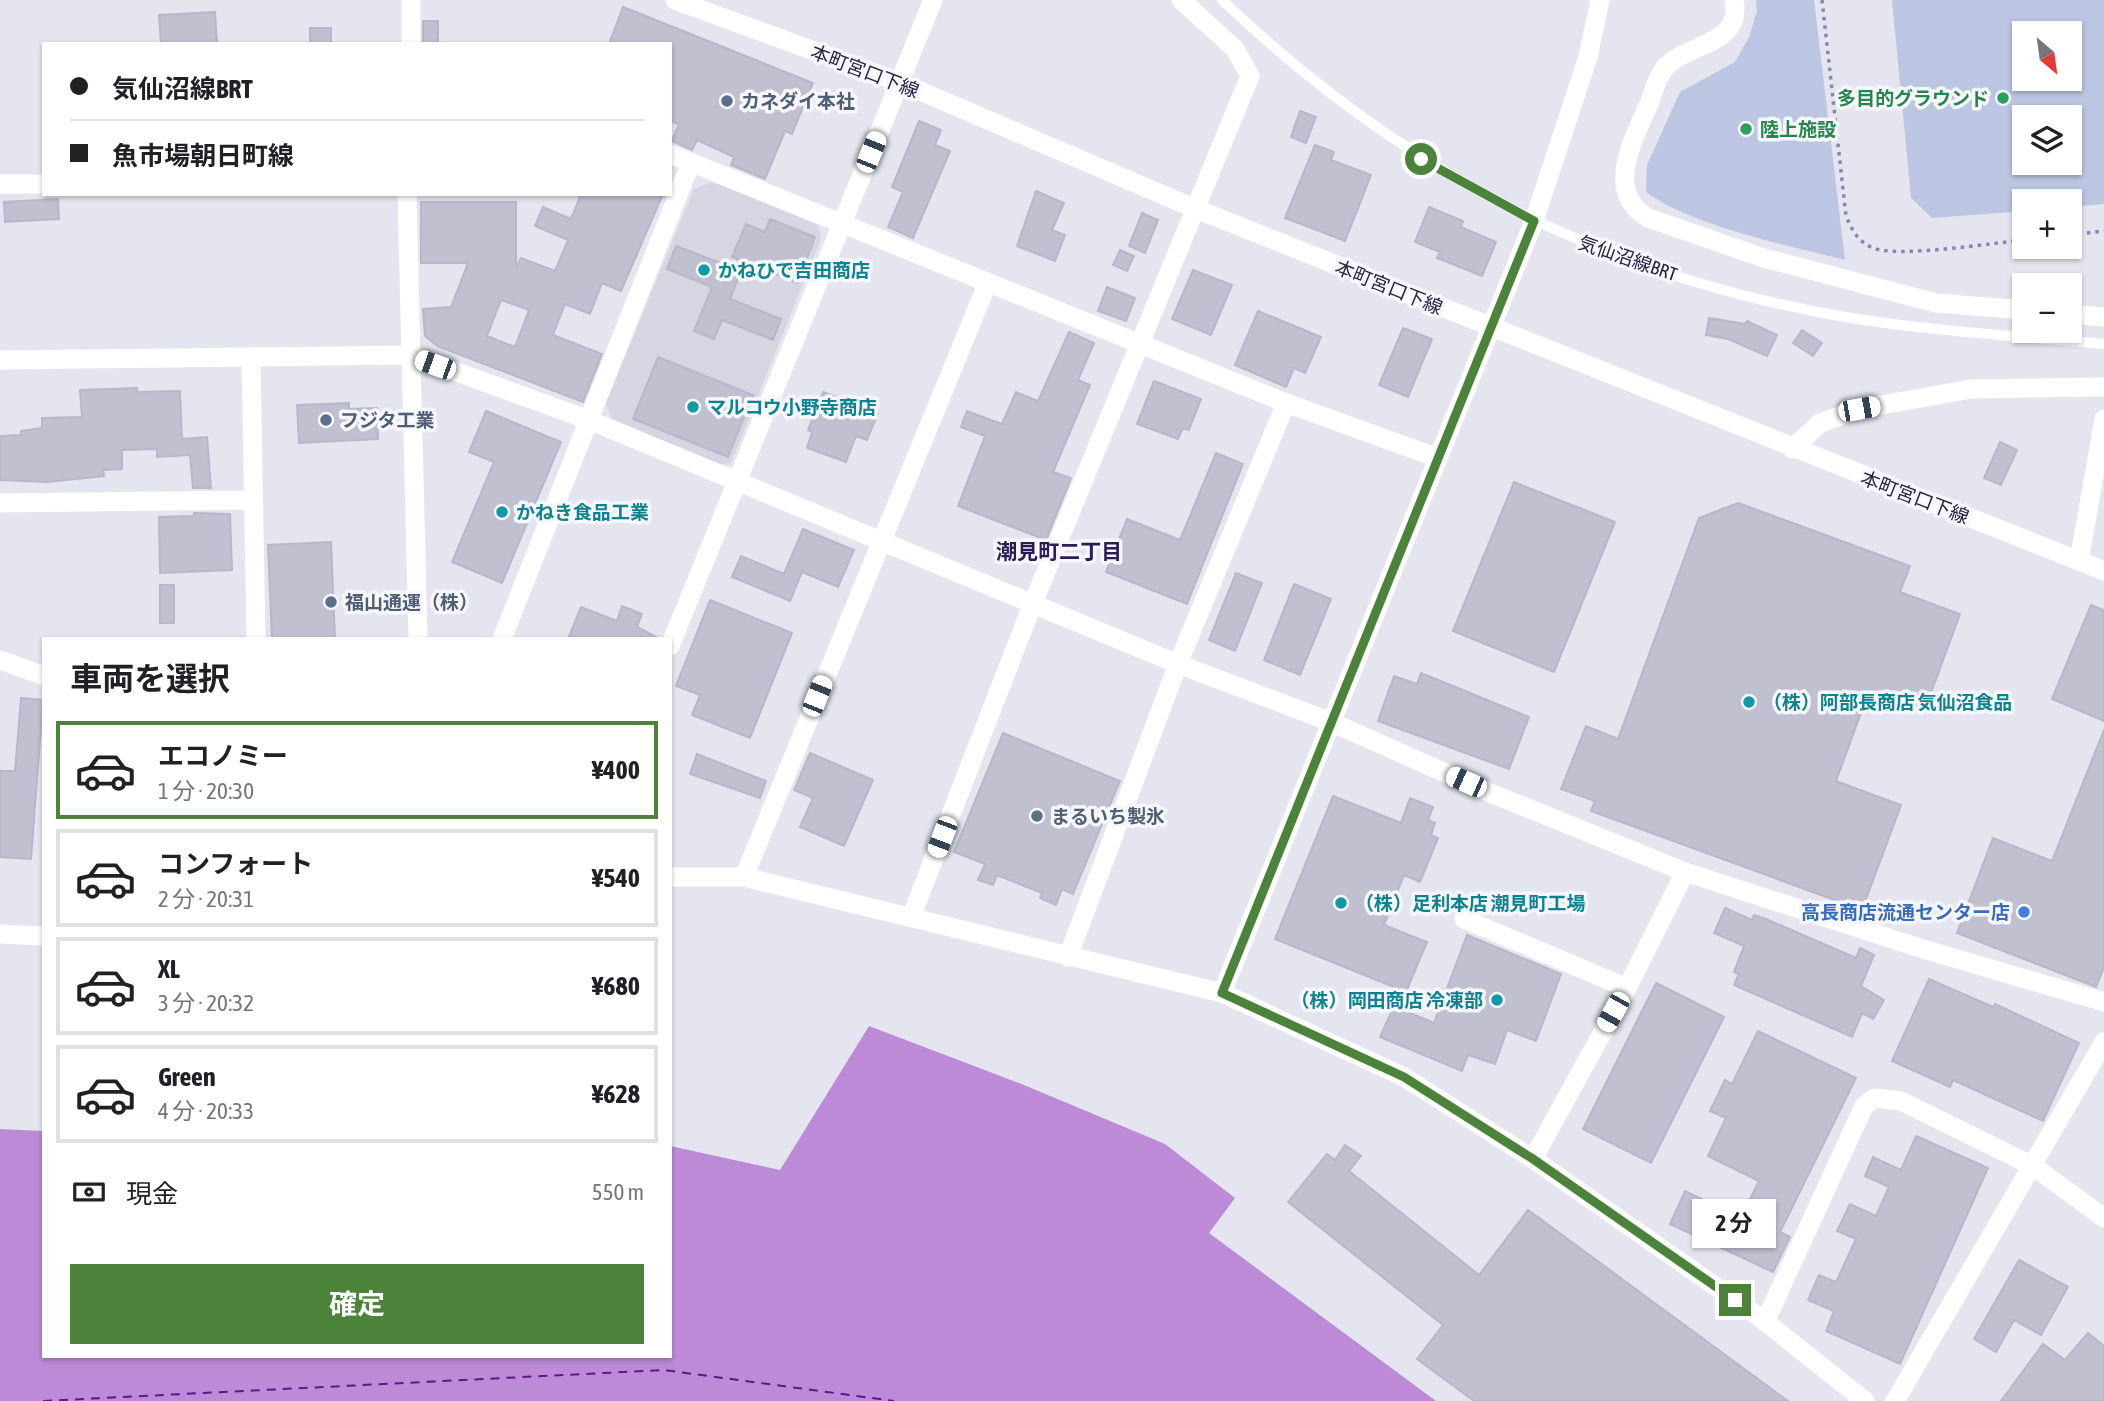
<!DOCTYPE html>
<html lang="ja">
<meta charset="utf-8">
<style>
:root{--surface:#fff;--page:#f6f6f6;--text:#202124;--muted:#757577;--line:#e0e0e0;--accent:#4b833b}
body{margin:0;font-family:"Asap Condensed","Noto Sans JP",sans-serif;background:var(--page);color:var(--text);height:100vh;display:flex;flex-direction:column;font-size:26px;white-space:nowrap}
*{box-sizing:border-box;margin:0}
p{font-size:23px;color:var(--muted)}
.icon{flex:none;width:38px;height:38px;fill:none;stroke:currentColor;stroke-width:2;stroke-linecap:round;stroke-linejoin:round}
.map{position:relative;flex:1;overflow:hidden}
.panel{position:absolute;left:42px;top:637px;width:630px;height:721px;display:flex;flex-direction:column;background:var(--surface);border-radius:0px;box-shadow:0 2px 5px #0004}
.panel>*{flex:none}
.top-card{position:absolute;left:42px;top:42px;width:630px;height:154px;border-radius:0px;box-shadow:0 2px 5px #0004;display:grid;align-content:center;height:154px;padding:0 28px;background:var(--surface)}
.needle{width:46px;rotate:151deg}
.fabs{position:absolute;left:2012px;top:21px;display:grid;gap:14px}
.fabs a{display:grid;place-items:center;width:70px;height:70px;border-radius:0px;background:var(--surface);box-shadow:0 2px 5px #0004;font-size:35px}
.end{position:absolute;width:32px;height:32px;margin:-16px;border:9px solid #4b833b;background:#fff;box-shadow:0 0 0 4px #fff}
.from{border-radius:50%}
.bubble{position:absolute;height:49px;border-radius:0px;background:var(--surface);box-shadow:0 2px 5px #0004;font-size:23px;font-weight:700;line-height:49px;text-align:center}
.car{position:absolute;width:21px;height:42px;margin:-21px -10px;border-radius:9px;box-shadow:0 0 5px 2px #0007;background:linear-gradient(#fff 24%,#345 0 40%,#fff 0 76%,#345 0 86%,#fff 0)}
.top-card b{display:flex;align-items:center;gap:24px;height:66px;font-size:26px}
.top-card b+b{border-top:2px solid var(--line)}
.top-card i{width:18px;height:18px;background:var(--text)}
ul{padding:0;list-style:none}
li{display:flex;align-items:center;gap:21px;height:98px;margin:0 14px 10px;padding:0 14px;border:4px solid var(--line);border-radius:0px}
li div{flex:1}
li b{display:block;font-size:26px}
li em{font-style:normal;font-weight:700}
li.on{border-color:var(--accent)}
li>.icon{width:63px;height:63px;stroke-width:1.5}
h2{padding:0 28px;font-size:32px;line-height:84px}
.pay{display:flex;align-items:center;gap:18px;height:77px;padding:0 28px;font-size:26px}
.pay p{margin-inline-start:auto}
.primary-button{display:flex;gap:14px;margin-top:auto;padding:14px 28px}
.primary-button a{flex:1;height:80px;border-radius:0px;background:var(--accent);color:#fff;font-size:28px;font-weight:700;line-height:80px;text-align:center}
.map>svg:first-child{display:block}
.built{fill:#d6d6e3}
.green{fill:#bcc5e1;fill-rule:evenodd}
.water{fill:#bc8ad7}
.lines{fill:none;stroke-linecap:round;stroke-linejoin:round}
.ferry{stroke:#5f1783;stroke-width:2;stroke-dasharray:9 7;stroke-linecap:butt}
.building{fill:#c1c0d0;stroke:#b8b6c9;stroke-width:2;fill-rule:evenodd}
.path{stroke:#8c83b4;stroke-width:3.5;stroke-dasharray:3.5 5;stroke-linecap:butt}
.service{stroke:#fff;stroke-width:10}
.minor{stroke:#fff;stroke-width:19}
.tertiary{stroke:#fff;stroke-width:19}
.route{stroke:#4b833b;stroke-width:9}
.leisure-dot{fill:#2e9e5b;stroke:#f6f6fb;stroke-width:2.5}
.service-dot{fill:#5c6f8a;stroke:#f6f6fb;stroke-width:2.5}
.culture-dot{fill:#0f9aa8;stroke:#f6f6fb;stroke-width:2.5}
.shop-dot{fill:#3f7fe0;stroke:#f6f6fb;stroke-width:2.5}
.labels{text-anchor:middle;stroke-width:7;stroke-linejoin:round;paint-order:stroke}
.street-label{font-size:19px;fill:#2a2242;stroke:#f6f6fb}
.leisure-label{font-size:19px;font-weight:bold;fill:#27864d;stroke:#f6f6fb;text-anchor:end}
.service-label{font-size:19px;font-weight:bold;fill:#4e5e75;stroke:#f6f6fb;text-anchor:start}
.culture-label{font-size:19px;font-weight:bold;fill:#0d838f;stroke:#f6f6fb;text-anchor:start}
.shop-label{font-size:19px;font-weight:bold;fill:#366cbe;stroke:#f6f6fb;text-anchor:end}
.neighbourhood-label{font-size:21px;font-weight:bold;fill:#2b1c56;stroke:#f6f6fb}
</style>
<div class="map">
<svg width="2104" height="1401" viewBox="0 0 2104 1401">
<rect width="100%" height="100%" fill="#e5e5ef"/>
<path class="built" d="M712,182L818,225L821,239L731,463L716,465L613,422L606,403L694,189Z"/>
<path class="green" d="M1756,0H1814L1845,260C1790,246 1689,225 1646,192L1647,165L1680,92L1735,62L1749,37L1757,11Z
M1892,0H2104V204L2070,207V201H2025V211L1932,218L1911,198ZM2025,33H2070V79H2025ZM2025,117H2070V163H2025Z"/>
<path class="water" d="M869,1026L1024,1085L1165,1144L1235,1198L1209,1233L1436,1401H0V1129L44,1131V1356H670V1146L780,1170Z"/>
<g class="lines">
<path class="ferry" d="M43,1401L664,1370L894,1401"/>
</g>
<path class="building" d="M623,7L813,83L792,134L785,131L765,179L731,165L734,157L697,140L692,150L672,141L679,124L670,121V44H609Z
M215,12L217,44H161L159,15Z
M423,21H438V44H423Z
M310,28H331V44H310Z
M1300,111L1316,117L1306,143L1291,137Z
M919,121L941,130L935,145L950,151L913,238L888,227L903,192L892,187Z
M1315,145L1334,152L1331,160L1371,175L1345,241L1285,218Z
M1036,191L1064,203L1052,230L1065,235L1055,261L1017,246Z
M581,194H663L621,291L602,283L590,314L565,304L553,335L602,354L583,402L437,346L425,336L423,309L451,307L468,263H421V202H516V268L521,258L555,271L568,240L535,226L543,207L571,219ZM501,300L529,310L515,347L487,336Z
M58,199L59,219L5,222L4,202Z
M1429,207L1463,221L1461,227L1496,242L1482,276L1437,258L1440,252L1415,242Z
M1142,213L1158,220L1145,253L1129,246Z
M770,219L815,237L798,283L732,257L746,224L765,232Z
M676,246L741,271L730,299L781,319L773,340L722,320L714,339L694,331L712,287L667,269Z
M1120,250L1134,256L1127,271L1113,265Z
M1193,270L1232,285L1211,335L1172,319Z
M1107,287L1135,298L1126,321L1098,311Z
M1258,311L1321,337L1305,373L1294,368L1286,387L1235,365Z
M1709,318L1745,324L1747,321L1777,335L1767,356L1728,339L1706,335Z
M1403,328L1432,339L1408,397L1379,385Z
M1802,330L1822,343L1813,356L1793,343Z
M1069,332L1094,343L1078,380L1090,385L1053,472L1071,478L1046,540L958,506L985,436L961,427L967,411L1002,424L1016,392L1038,401Z
M658,357L753,395L728,457L633,419Z
M1154,381L1201,399L1189,430L1183,428L1178,439L1137,424Z
M137,388V392L180,391L182,439L207,437L211,488H193L190,455L157,457V449L122,450V469L103,470L104,476L46,482L0,480V436L21,435V431L42,428V418L82,417L80,390Z
M823,392L878,413L867,440L856,436L846,462L807,448L812,432L808,430Z
M349,403V409L377,408L378,439L299,443L297,405Z
M486,411L561,442L502,583L452,562L494,462L469,452Z
M2000,442L2017,450L2001,485L1984,478Z
M1216,453L1243,464L1187,604L1106,572L1127,519L1180,540Z
M1514,482L1615,522L1554,672L1453,631Z
M1738,503L1910,566L1900,592L1960,614L1924,712L1869,691L1836,781L1901,805L1862,910L1591,811L1595,801L1561,789L1586,726L1618,739L1699,518Z
M194,513L230,514L232,570L160,573L159,517L194,516Z
M803,529L854,550L838,587L802,572L790,601L732,577L741,556L784,574Z
M331,542L335,639H272L268,545Z
M1236,573L1262,583L1235,651L1209,640Z
M1294,584L1331,599L1300,675L1264,660Z
M160,585H174V623H160Z
M710,600L792,633L750,738L692,715L700,695L676,686Z
M2091,605L2104,610V721L2052,699Z
M622,606L642,614L637,627L660,639H568L581,607L617,621Z
M1421,673L1529,717L1509,769L1378,721L1394,676L1417,684Z
M21,698L43,700L31,859L0,857V771H15Z
M2104,730V967L2096,987L1957,933L1993,838L2052,861Z
M1003,733L1120,781L1073,894L1062,889L1056,905L1040,898L1042,893L997,875L993,885L978,880L985,864L954,852Z
M810,753L873,780L844,846L800,827L813,798L794,790Z
M697,754L766,781L760,798L690,774Z
M1333,796L1401,823L1410,798L1433,807L1428,820L1435,823L1431,835L1438,838L1420,882L1404,875L1384,925L1427,942L1406,992L1275,939Z
M1725,908L1752,920L1754,915L1766,919L1856,958L1860,948L1874,955L1861,986L1884,1000L1873,1019L1862,1013L1852,1037L1734,985L1739,974L1734,972L1744,946L1714,933Z
M1467,935L1561,974L1536,1041L1507,1030L1495,1064L1468,1055L1462,1071L1380,1037L1394,1006L1434,1023Z
M1929,979L1993,1007L1995,1004L2079,1043L2043,1121L1953,1080L1950,1087L1892,1061Z
M1656,983L1724,1017L1651,1163L1583,1129Z
M1758,1031L1856,1078L1780,1232L1790,1237L1773,1272L1670,1224L1685,1191L1741,1217L1759,1181L1708,1156L1726,1118L1710,1111L1725,1080L1732,1084Z
M1916,1136L1988,1168L1900,1364L1826,1331L1834,1311L1808,1300L1819,1275L1836,1282L1856,1239L1837,1231L1850,1204L1876,1216L1889,1187L1865,1176L1873,1157L1901,1170Z
M1345,1145L1361,1156L1349,1171L1479,1275L1528,1210L1788,1401H1474L1417,1359L1443,1325L1288,1202L1327,1154L1335,1160Z
M2019,1260L2068,1287L2041,1335L2014,1320L1996,1352L1974,1339Z
M2088,1333L2104,1346V1401H2001L2043,1344L2065,1360Z"/>
<g class="lines">
<path class="path" d="M1822,0L1846,216C1852,230 1858,242 1873,248C1901,258 1991,243 2025,240
M2070,235L2104,231"/>
<path class="service" d="M1222,0C1402,171 1599,275 1845,317C1930,331 2018,336 2104,344"/>
<path class="minor" d="M411,0V44
M1734,0C1743,47 1686,42 1664,69C1657,77 1653,94 1649,104C1633,140 1604,192 1648,218L1764,258L1936,303L2025,310
M670,154L1286,403L1438,458
M0,184H44
M407,194L418,639
M2070,314L2104,317
M251,359L256,639
M0,360L410,355L589,420L1178,664L1331,722L1488,792L1685,872L1923,949L2104,1002
M1792,449L1820,423L1859,409L1971,389L2104,387
M0,503L251,500
M2079,561L2104,419
M502,639L691,162
M670,646L933,0
M0,660L44,676
M670,877H744L1222,993L1404,1077L1533,1159L1758,1316L1865,1401
M744,877L988,282
M912,915L1033,603L1250,76L1235,49L1181,0
M1464,919L1627,988
M0,934L44,936
M1068,957L1178,664L1286,403
M1533,1159L1627,988L1685,872
M1765,1322L1864,1106L1875,1098L1901,1101L2033,1166L2104,1218
M1895,1401L2104,1042"/>
<path class="tertiary" d="M675,0L899,82L1196,209L2104,571
M1222,993L1534,221L1588,57L1600,0"/>
</g>
<g class="lines">
<path class="route" d="M1421,159L1534,221L1222,993L1404,1077L1533,1159L1735,1300"/>
</g>
<g class="leisure-dot">
<circle cx="2003" cy="98" r="7"/>
<circle cx="1746" cy="129" r="7"/>
</g>
<g class="service-dot">
<circle cx="727" cy="101" r="7"/>
<circle cx="326" cy="420" r="7"/>
<circle cx="331" cy="602" r="7"/>
<circle cx="1037" cy="816" r="7"/>
</g>
<g class="culture-dot">
<circle cx="704" cy="270" r="7"/>
<circle cx="693" cy="407" r="7"/>
<circle cx="502" cy="512" r="7"/>
<circle cx="1749" cy="702" r="7"/>
<circle cx="1341" cy="903" r="7"/>
<circle cx="1497" cy="1000" r="7"/>
</g>
<circle class="shop-dot" cx="2024" cy="912" r="7"/>
<g class="labels">
<g class="street-label">
<text transform="translate(865 71) rotate(21)" y="7">本町宮口下線</text>
<text transform="translate(1628 258) rotate(19)" y="7">気仙沼線BRT</text>
<text transform="translate(1389 287) rotate(22)" y="7">本町宮口下線</text>
<text transform="translate(1915 497) rotate(21)" y="7">本町宮口下線</text>
</g>
<g class="leisure-label">
<text x="1989" y="105">多目的グラウンド</text>
<text x="1760" y="136" text-anchor="start">陸上施設</text>
</g>
<g class="service-label">
<text x="741" y="108">カネダイ本社</text>
<text x="340" y="427">フジタ工業</text>
<text x="345" y="609">福山通運（株）</text>
<text x="1051" y="823">まるいち製氷</text>
</g>
<g class="culture-label">
<text x="718" y="277">かねひで吉田商店</text>
<text x="707" y="414">マルコウ小野寺商店</text>
<text x="516" y="519">かねき食品工業</text>
<text x="1763" y="709">（株）阿部長商店 気仙沼食品</text>
<text x="1355" y="910">（株）足利本店 潮見町工場</text>
<text x="1483" y="1007" text-anchor="end">（株）岡田商店 冷凍部</text>
</g>
<g class="shop-label">
<text x="2010" y="919">高長商店流通センター店</text>
</g>
<g class="neighbourhood-label">
<text x="1059" y="559">潮見町二丁目</text>
</g>
</g>
</svg>
<div class="fabs">
<a><svg class="needle" viewBox="-14 -14 28 28"><path d="M0-13l5 13h-10z" fill="#e53935"/><path d="M0 13l5-13h-10z" fill="#757577"/></svg></a>
<a><svg class="icon" aria-label="layers" viewBox="0 0 24 24"><path d="M12 4l9 5-9 5-9-5zM3 14l9 5 9-5"/></svg></a>
<a>+</a>
<a>−</a>
</div>
<i class="end from" style="left:1421px;top:159px"></i>
<i class="end" style="left:1735px;top:1300px"></i>
<div class="bubble" style="left:1692px;top:1199px;width:84px">2 分</div>
<i class="car" style="left:871px;top:152px;rotate:22deg"></i>
<i class="car" style="left:435px;top:365px;rotate:290deg"></i>
<i class="car" style="left:1859px;top:409px;rotate:80deg"></i>
<i class="car" style="left:817px;top:696px;rotate:22deg"></i>
<i class="car" style="left:1466px;top:782px;rotate:294deg"></i>
<i class="car" style="left:942px;top:837px;rotate:201deg"></i>
<i class="car" style="left:1613px;top:1012px;rotate:209deg"></i>
<div class="top-card">
<b><i class="from"></i>気仙沼線BRT</b>
<b><i></i>魚市場朝日町線</b>
</div>
<section class="panel">
<h2>車両を選択</h2>
<ul>
<li class="on"><svg class="icon" aria-label="car" viewBox="0 0 24 24"><path d="M5 17H2v-5l4-1 3-4h7l3 4 3 1v5h-3M9 17h6M6 11h13"/><circle cx="7" cy="17" r="2"/><circle cx="17" cy="17" r="2"/></svg><div><b>エコノミー</b><p>1 分 · 20:30</p></div><em>¥400</em></li>
<li><svg class="icon" aria-label="car" viewBox="0 0 24 24"><path d="M5 17H2v-5l4-1 3-4h7l3 4 3 1v5h-3M9 17h6M6 11h13"/><circle cx="7" cy="17" r="2"/><circle cx="17" cy="17" r="2"/></svg><div><b>コンフォート</b><p>2 分 · 20:31</p></div><em>¥540</em></li>
<li><svg class="icon" aria-label="car" viewBox="0 0 24 24"><path d="M5 17H2v-5l4-1 3-4h7l3 4 3 1v5h-3M9 17h6M6 11h13"/><circle cx="7" cy="17" r="2"/><circle cx="17" cy="17" r="2"/></svg><div><b>XL</b><p>3 分 · 20:32</p></div><em>¥680</em></li>
<li><svg class="icon" aria-label="car" viewBox="0 0 24 24"><path d="M5 17H2v-5l4-1 3-4h7l3 4 3 1v5h-3M9 17h6M6 11h13"/><circle cx="7" cy="17" r="2"/><circle cx="17" cy="17" r="2"/></svg><div><b>Green</b><p>4 分 · 20:33</p></div><em>¥628</em></li>
</ul>
<div class="pay"><svg class="icon" aria-label="cash" viewBox="0 0 24 24"><path d="M3 7h18v10H3z"/><circle cx="12" cy="12" r="2"/></svg>現金<p>550 m</p></div>
<div class="primary-button"><a>確定</a></div>
</section>
</div>
